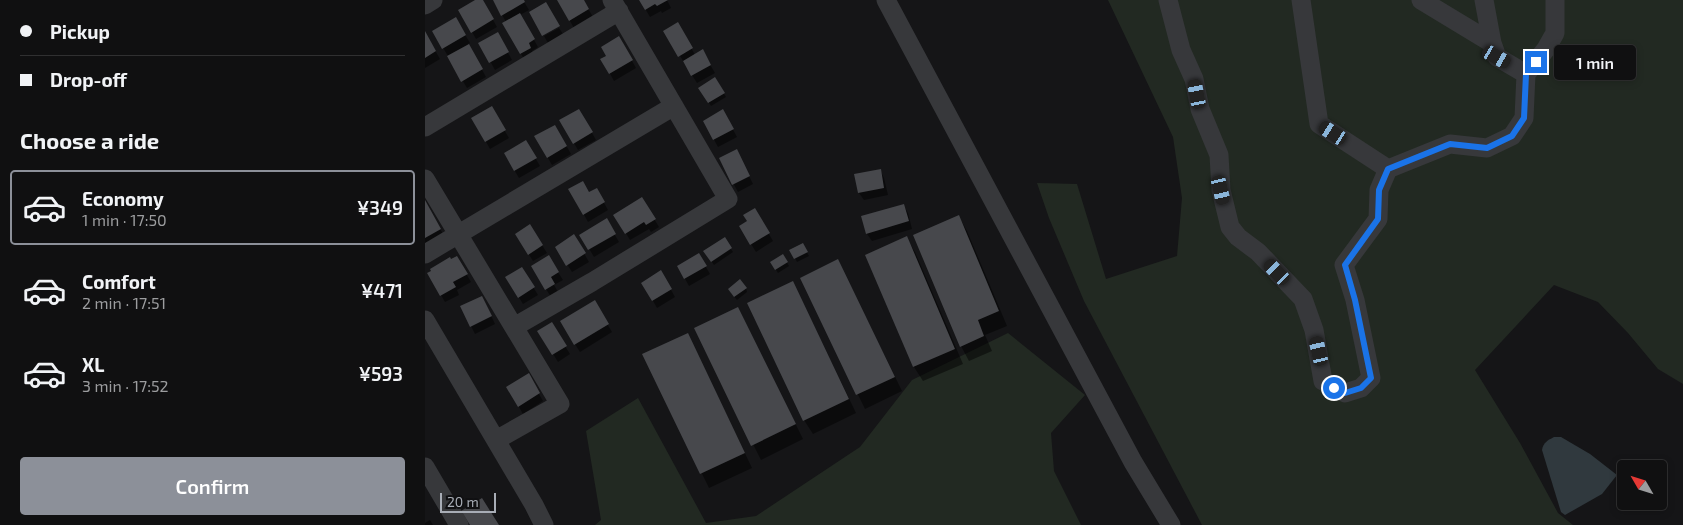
<!DOCTYPE html>
<meta charset="utf-8">
<style>
:root{--surface:#101011;--page:#1e1e1f;--text:#f1f3f6;--muted:#9c9d9f;--line:#303031;--accent:#8c9099}
body{margin:0;font-family:"Exo 2",sans-serif;background:var(--page);color:var(--text);height:100vh;display:flex;flex-direction:column;font-size:19px;white-space:nowrap}
*{box-sizing:border-box;margin:0}
p{font-size:16px;color:var(--muted)}
.icon{flex:none;width:28px;height:28px;fill:none;stroke:currentColor;stroke-width:2;stroke-linecap:round;stroke-linejoin:round}
.map{position:relative;flex:1;overflow:hidden}
.panel{display:flex;flex-direction:column;background:var(--surface);width:425px}
.panel>*{flex:none}
.guide{display:grid;align-content:center;height:110px;padding:0 20px;background:var(--surface)}
.needle{width:32px;rotate:309deg}
.tools{position:absolute;left:1192px;top:460px;display:grid;gap:10px}
.tools a{display:grid;place-items:center;width:50px;height:50px;border-radius:5px;background:var(--surface);box-shadow:0 2px 8px #0003,0 0 0 1px var(--line);font-size:25px}
.scale{position:absolute;left:15px;bottom:12px;width:56px;box-sizing:border-box;padding-left:5px;border:2px solid #a8adb6;border-top:0;font-size:14px;line-height:18px;white-space:nowrap;color:#a8adb6;-webkit-text-stroke:4px #101012;paint-order:stroke}
.end{position:absolute;width:22px;height:22px;margin:-11px;border:6px solid #1a73e8;background:#fff;box-shadow:0 0 0 2px #fff}
.from{border-radius:50%}
.bubble{position:absolute;height:35px;border-radius:5px;background:var(--surface);box-shadow:0 2px 8px #0003,0 0 0 1px var(--line);font-size:16px;font-weight:600;line-height:35px;text-align:center}
.car{position:absolute;width:15px;height:30px;margin:-15px -8px;border-radius:6px;box-shadow:0 0 4px 1px #0007;background:linear-gradient(#222 24%,#8ab4d8 0 40%,#222 0 76%,#8ab4d8 0 86%,#222 0)}
.guide b{display:flex;align-items:center;gap:18px;height:48px;font-size:19px}
.guide b+b{border-top:1px solid var(--line)}
.guide i{width:12px;height:12px;background:var(--text)}
ul{padding:0;list-style:none}
li{display:flex;align-items:center;gap:15px;height:75px;margin:0 10px 8px;padding:0 10px;border:2px solid transparent;border-radius:5px}
li div{flex:1}
li b{display:block;font-size:19px}
li em{font-style:normal;font-weight:600}
li.on{border-color:var(--accent)}
li>.icon{width:45px;height:45px;stroke-width:1.5}
h2{padding:0 20px;font-size:22px;line-height:60px}
.cta{display:flex;gap:10px;margin-top:auto;padding:10px 20px}
.cta a{flex:1;height:58px;border-radius:5px;background:var(--accent);color:#fff;font-size:20px;font-weight:600;line-height:58px;text-align:center}
main{display:flex;flex:1;min-height:0}
.map>svg:first-child{display:block}
.green{fill:#222922}
.water{fill:#30393e}
.shadow{fill:#0007}
.building{fill:#47484c}
.lines{fill:none;stroke-linecap:round;stroke-linejoin:round}
.minor{stroke:#37383b;stroke-width:19}
.route{stroke:#1a73e8;stroke-width:6}
</style>
<main>
<section class="panel">
<div class="guide">
<b><i class="from"></i>Pickup</b>
<b><i></i>Drop-off</b>
</div>
<h2>Choose a ride</h2>
<ul>
<li class="on"><svg class="icon" aria-label="car" viewBox="0 0 24 24"><path d="M5 17H2v-5l4-1 3-4h7l3 4 3 1v5h-3M9 17h6M6 11h13"/><circle cx="7" cy="17" r="2"/><circle cx="17" cy="17" r="2"/></svg><div><b>Economy</b><p>1 min · 17:50</p></div><em>¥349</em></li>
<li><svg class="icon" aria-label="car" viewBox="0 0 24 24"><path d="M5 17H2v-5l4-1 3-4h7l3 4 3 1v5h-3M9 17h6M6 11h13"/><circle cx="7" cy="17" r="2"/><circle cx="17" cy="17" r="2"/></svg><div><b>Comfort</b><p>2 min · 17:51</p></div><em>¥471</em></li>
<li><svg class="icon" aria-label="car" viewBox="0 0 24 24"><path d="M5 17H2v-5l4-1 3-4h7l3 4 3 1v5h-3M9 17h6M6 11h13"/><circle cx="7" cy="17" r="2"/><circle cx="17" cy="17" r="2"/></svg><div><b>XL</b><p>3 min · 17:52</p></div><em>¥593</em></li>
</ul>
<div class="cta"><a>Confirm</a></div>
</section>
<div class="map">
<svg width="1258" height="525" viewBox="0 0 1258 525">
<rect width="100%" height="100%" fill="#151517"/>
<path class="green" d="M683,0H1258V384L1233,369L1203,333L1173,302L1129,285L1050,370L1095,443L1133,513L1148,525H777L659,301L624,218L612,183L652,184L681,279L752,256L757,198L748,137Z
M583,333L660,395L626,433L629,471L656,525H170L176,520L161,431L213,398L281,523L331,516L435,447L487,380Z"/>
<path class="water" d="M1129,437H1136L1165,454L1192,475L1177,494L1140,515L1136,512L1117,450C1118,443 1123,440 1129,437Z"/>
<path class="shadow" d="M53,0H57L72,27L51,39L35,10Z
M69,0H98L104,10L95,15L113,47L107,51L109,56L100,61L79,23L81,22Z
M133,0H158L168,17L149,28Z
M215,0H242L246,8L237,13L236,11L225,17Z
M30,18L45,43L43,44L61,77L42,88L8,31Z
M253,24L270,55L277,51L290,73L272,83L240,32Z
M134,28L138,34L123,43L119,36Z
M0,33L15,59L0,68Z
M72,33L87,60L70,70L55,43Z
M194,38L211,68L189,81L177,59L182,56Z
M290,79L301,97L286,106L275,88Z
M66,108L84,138L65,149L48,118Z
M154,110L171,140L153,150L136,121Z
M298,111L312,137L293,147L279,121Z
M130,126L146,154L127,165L111,137Z
M101,142L115,166L94,178L80,154Z
M315,158L328,184L313,192L295,159Z
M455,170L459,178L463,195L439,200L434,193Z
M145,189L163,194L171,189L183,210L163,222Z
M217,199L234,227L226,232L224,229L205,240L190,215Z
M0,202L22,241L0,253Z
M478,205L483,213L487,229L447,241L442,234L438,217Z
M329,209L348,241L331,252L315,226L324,221Z
M534,217L542,231L582,326L560,335L567,351L544,361L536,346Z
M181,220L194,242L169,257L156,235Z
M105,226L122,253L108,261L91,234Z
M149,236L164,262L147,272L131,247Z
M481,238L490,252L538,364L498,381L489,367L441,255Z
M299,239L308,252L289,265L280,252Z
M378,245L384,256L372,262L366,250Z
M274,255L285,274L264,286L253,266Z
M358,255L364,266L353,273L346,262Z
M123,257L138,280L129,285L133,292L126,297L107,267Z
M32,258L46,282L32,290L34,295L20,302L4,274Z
M413,261L477,391L440,409L376,278Z
M97,269L113,295L98,304L82,278Z
M236,272L250,297L232,308L218,283Z
M321,288L322,292L312,300L306,293Z
M375,297L431,413L388,434L379,420Z
M169,302L187,332L155,352L136,322Z
M61,305L70,324L50,334L46,326Z
M313,308L378,439L336,460L270,329Z
M126,324L145,354L133,362L114,331Z
M270,349L327,468L284,488L219,355Z
M103,375L118,401L98,414L83,388Z
M5,520L8,525H0V523Z"/>
<path class="building" d="M50,0H58L69,19L46,33L33,10Z
M68,0H99L100,2L76,16Z
M132,0H159L164,9L144,21Z
M214,0H243L232,6L230,4L220,10Z
M121,2L135,26L117,36L104,12Z
M95,13L110,39L104,43L106,48L95,54L77,23Z
M31,17L41,35L17,49L7,31Z
M253,22L268,48L253,57L238,31Z
M0,31L11,51L0,58Z
M73,32L84,52L64,63L53,43Z
M194,36L208,60L184,74L175,59L181,56L176,47Z
M44,44L58,69L36,82L22,56Z
M278,49L286,65L266,76L258,61Z
M290,77L300,93L283,103L273,88Z
M67,106L81,130L60,142L46,118Z
M154,109L168,132L148,144L134,120Z
M298,109L309,129L288,140L278,121Z
M130,125L142,146L122,158L109,136Z
M101,140L112,158L89,171L79,153Z
M312,149L325,176L307,185L294,158Z
M456,169L459,188L433,193L429,174Z
M158,181L164,192L172,188L180,202L158,215L143,189Z
M217,197L231,219L221,225L219,222L200,234L188,215Z
M0,200L16,229L0,238Z
M479,204L484,221L441,234L436,216Z
M330,208L345,233L325,245L314,226L322,221L318,215Z
M534,215L574,311L553,320L559,336L535,347L488,235Z
M182,218L191,234L163,250L154,235Z
M105,224L118,245L103,255L90,234Z
M149,234L161,253L141,266L130,247Z
M482,236L530,349L488,367L440,255Z
M300,237L307,248L286,262L278,251Z
M378,243L383,252L369,259L364,250Z
M274,253L282,266L259,279L252,266Z
M358,254L363,262L350,270L345,262Z
M124,255L134,272L126,277L130,284L120,290L106,266Z
M32,256L43,274L28,282L31,287L15,296L2,273L6,271L5,269L25,257L26,259Z
M413,259L470,377L431,395L375,278Z
M97,267L110,287L93,298L80,277Z
M236,270L247,289L227,301L216,283Z
M315,279L322,288L309,297L303,289Z
M368,281L424,399L378,421L322,303Z
M57,296L67,316L45,327L35,306Z
M170,300L184,324L149,345L135,321Z
M313,307L371,424L326,446L269,328Z
M127,322L142,346L127,355L112,331Z
M263,333L320,453L275,474L217,354Z
M104,373L115,393L93,407L81,387Z
M57,498L74,525H45L36,511Z"/>
<g class="lines">
<path class="minor" d="M461,0L708,462L746,525
M743,0L756,50L769,79L775,109L794,155L796,190L805,227L813,237L833,252L878,299L889,330L898,381L920,393L936,388L946,378L930,300L919,265L953,219L954,190L963,169
M876,0L894,124L963,169L1025,144L1062,148L1087,136L1099,118L1101,74L1072,57L1067,43
M996,0L1067,43L1059,0
M0,5L8,0
M1101,74L1121,49L1130,33V0
M0,127L194,11
M0,179L135,404L71,440
M0,254L249,106
M0,320L109,505L119,525
M89,327L167,282L303,199L187,0
M0,467L34,525"/>
</g>
<g class="lines">
<path class="route" d="M909,388L920,393L936,388L946,378L930,300L920,265L953,219L954,190L963,169L1025,144L1062,148L1087,136L1099,118L1101,74L1111,62"/>
</g>
</svg>
<div class="tools">
<a><svg class="needle" viewBox="-14 -14 28 28"><path d="M0-13l5 13h-10z" fill="#e53935"/><path d="M0 13l5-13h-10z" fill="#9c9d9f"/></svg></a>
</div>
<div class="scale">20 m</div>
<i class="end from" style="left:909px;top:388px"></i>
<i class="end" style="left:1111px;top:62px"></i>
<div class="bubble" style="left:1129px;top:45px;width:82px">1 min</div>
<i class="car" style="left:1072px;top:57px;rotate:120deg"></i>
<i class="car" style="left:772px;top:94px;rotate:349deg"></i>
<i class="car" style="left:908px;top:133px;rotate:303deg"></i>
<i class="car" style="left:796px;top:190px;rotate:167deg"></i>
<i class="car" style="left:852px;top:272px;rotate:316deg"></i>
<i class="car" style="left:894px;top:351px;rotate:347deg"></i>
</div>
</main>
